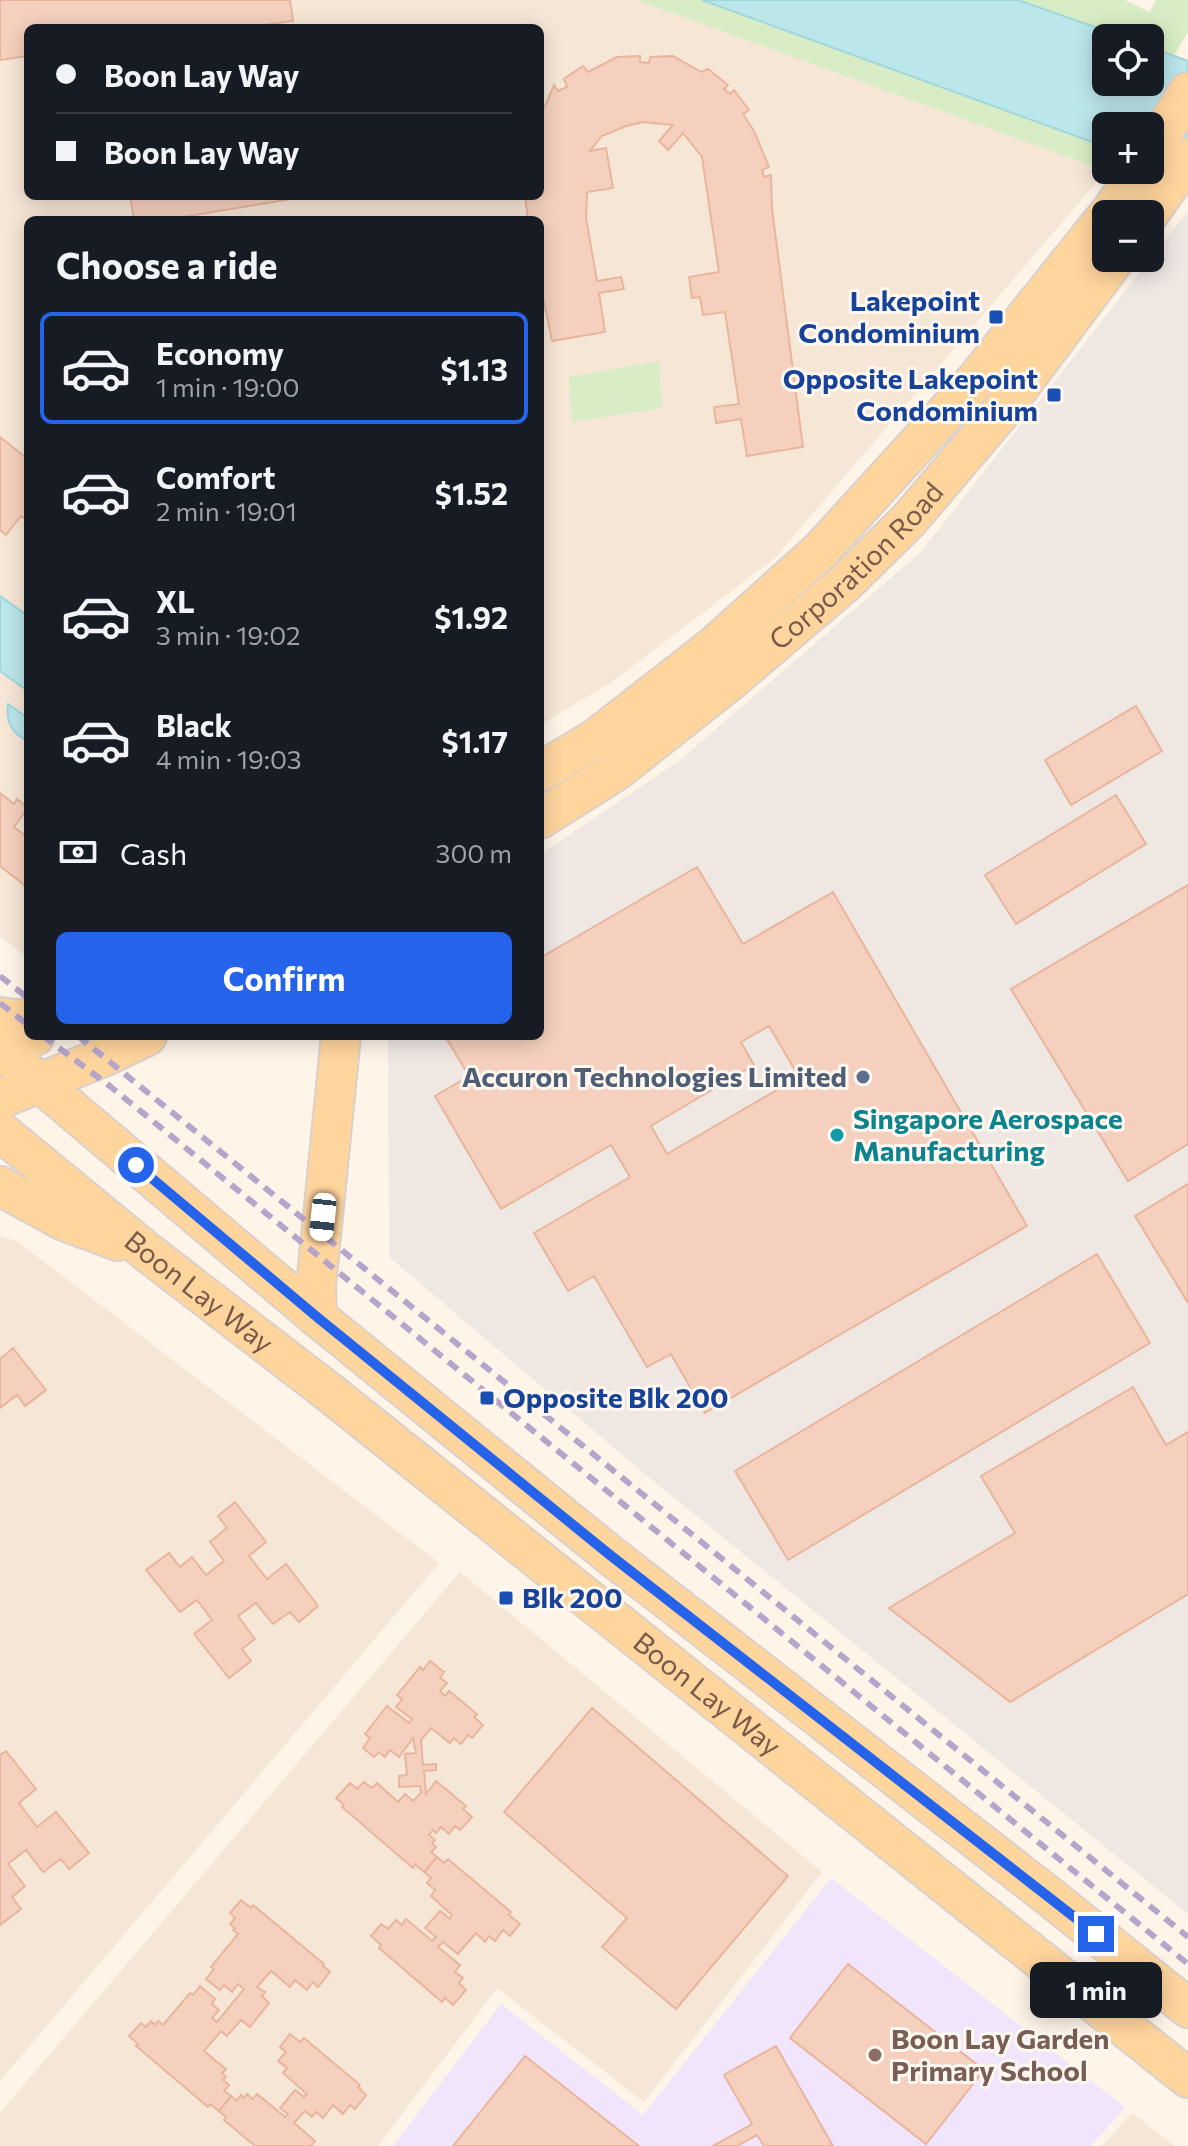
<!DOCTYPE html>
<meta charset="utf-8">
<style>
:root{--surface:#171b24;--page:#242831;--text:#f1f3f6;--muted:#9ea1a6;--line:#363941;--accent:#2563eb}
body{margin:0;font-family:Commissioner,sans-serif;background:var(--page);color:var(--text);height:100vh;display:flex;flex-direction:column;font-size:30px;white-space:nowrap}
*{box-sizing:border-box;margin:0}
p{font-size:26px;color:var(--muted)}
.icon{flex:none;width:44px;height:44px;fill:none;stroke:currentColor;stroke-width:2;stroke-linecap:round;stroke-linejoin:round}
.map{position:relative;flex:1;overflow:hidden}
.details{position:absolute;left:24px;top:216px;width:520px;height:824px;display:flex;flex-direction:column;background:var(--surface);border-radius:12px;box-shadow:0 4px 20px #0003}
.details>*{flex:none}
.guide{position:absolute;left:24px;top:24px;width:520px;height:176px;border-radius:12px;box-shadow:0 4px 20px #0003;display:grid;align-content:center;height:176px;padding:0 32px;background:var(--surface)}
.controls{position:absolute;left:1092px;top:24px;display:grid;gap:16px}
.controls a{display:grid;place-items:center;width:72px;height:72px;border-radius:12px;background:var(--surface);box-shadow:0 4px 20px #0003;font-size:40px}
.end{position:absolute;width:36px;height:36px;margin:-18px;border:10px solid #2563eb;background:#fff;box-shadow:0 0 0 4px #fff}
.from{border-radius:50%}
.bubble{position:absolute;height:56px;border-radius:12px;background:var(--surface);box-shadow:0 4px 20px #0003;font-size:26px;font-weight:700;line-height:56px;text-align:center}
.car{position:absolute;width:24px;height:48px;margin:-24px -12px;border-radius:10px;box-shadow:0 0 6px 2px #0007;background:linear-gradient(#fff 24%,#345 0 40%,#fff 0 76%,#345 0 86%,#fff 0)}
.guide b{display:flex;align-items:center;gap:28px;height:76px;font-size:30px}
.guide b+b{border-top:2px solid var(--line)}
.guide i{width:20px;height:20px;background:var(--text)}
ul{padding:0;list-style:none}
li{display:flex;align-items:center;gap:24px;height:112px;margin:0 16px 12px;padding:0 16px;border:4px solid transparent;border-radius:12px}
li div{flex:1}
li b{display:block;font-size:30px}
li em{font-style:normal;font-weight:700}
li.active{border-color:var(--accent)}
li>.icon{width:72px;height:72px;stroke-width:1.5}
h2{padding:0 32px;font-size:36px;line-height:96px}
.pay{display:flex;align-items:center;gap:20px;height:88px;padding:0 32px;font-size:30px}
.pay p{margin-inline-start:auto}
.action{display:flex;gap:16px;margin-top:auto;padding:16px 32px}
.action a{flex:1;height:92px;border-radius:12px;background:var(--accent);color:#fff;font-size:32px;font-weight:700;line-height:92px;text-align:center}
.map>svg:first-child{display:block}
.residential{fill:#f6e6d6;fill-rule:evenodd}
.industrial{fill:#efe7e2}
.education{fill:#f1e5fb}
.green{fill:#d8edc5}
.water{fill:#bbe6ea;stroke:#a0d7dc;stroke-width:2}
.building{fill:#f5d0be;stroke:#e9b59d;stroke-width:2;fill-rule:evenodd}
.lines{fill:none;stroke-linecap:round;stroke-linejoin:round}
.major-casing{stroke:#dad0cc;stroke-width:42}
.major{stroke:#ffd59e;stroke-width:38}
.rail{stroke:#b6a4ca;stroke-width:6;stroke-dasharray:12 8;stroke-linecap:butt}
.route{stroke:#2563eb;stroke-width:10}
.transit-dot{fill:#1a4fb4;stroke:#fff8f0;stroke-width:3}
.service-dot{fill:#5c6f8a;stroke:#fff8f0;stroke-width:3}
.culture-dot{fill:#0f9aa8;stroke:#fff8f0;stroke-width:3}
.education-dot{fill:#8d6e63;stroke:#fff8f0;stroke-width:3}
.labels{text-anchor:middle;stroke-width:6;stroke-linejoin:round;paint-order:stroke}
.transit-label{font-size:28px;font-weight:bold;fill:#164399;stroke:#fff8f0;text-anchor:end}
.street-label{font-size:28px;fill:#7b5849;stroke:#fff8f0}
.service-label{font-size:28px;font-weight:bold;fill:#4e5e75;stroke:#fff8f0;text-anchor:end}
.culture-label{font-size:28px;font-weight:bold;fill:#0d838f;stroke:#fff8f0;text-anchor:start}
.education-label{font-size:28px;font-weight:bold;fill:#785e54;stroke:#fff8f0;text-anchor:start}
</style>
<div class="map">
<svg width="1188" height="2146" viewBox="0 0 1188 2146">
<rect width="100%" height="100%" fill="#fef4e8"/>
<path class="residential" d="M0,0H636L1106,171L774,559L610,683L540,725V220H28V958L0,936ZM28,28H540V196H28Z
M0,1236L18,1242L439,1563L0,2081Z
M460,1572L822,1872L644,2102L497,1988L378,2146H0V2113Z
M1132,2113L1175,2146H1102Z"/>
<path class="industrial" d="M1188,211V1914L646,1475L389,1257L388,1036H540V854L679,761L921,552Z"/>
<path class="education" d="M831,1878L1125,2107L1091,2146H393L501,2004L643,2115Z"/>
<path class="green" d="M636,0H702L1106,147V171Z
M1018,0H1125L1150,12L1156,0H1188V32L1174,55L1150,47V38H1126Z
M659,361L662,408L572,422L569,377Z"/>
<path class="water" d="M702,0H1018L1126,38H1106V82H1150V47L1188,61V176L1150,126H1106V147Z
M0,596L28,616V684L25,689L0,671Z
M8,704L28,718V741C11,733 6,722 8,704Z"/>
<path class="building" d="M0,0H290L293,21L242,28H28V56L0,60Z
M640,56V62L649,63L650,57L673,56L701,72L708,69L728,85L724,89L730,94L734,90L749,110L743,114L754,131L769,167L762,170L764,177L771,175L772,209L803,447L747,456L741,419L716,423L714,407L739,404L725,312L703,315L700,297L692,298L689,277L719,272L702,157L683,133L668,150L659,141L673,125L644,122L626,126L602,136L590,151L606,148L613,188L587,192L586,218L597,281L621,277L624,289L599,293L605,332L552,341L540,282V220H528L525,196H540V118L554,85L558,91L567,87L564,79L583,66L588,72L617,57Z
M130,196H309L165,220H134Z
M0,437L28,459V521L21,516L6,535L0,530Z
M1136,706L1162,751L1071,805L1045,760Z
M0,793L14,804L17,799L28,808L14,827L28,838V888L0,866Z
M1116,795L1146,844L1016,924L985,875Z
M697,867L743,944L833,892L1027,1226L705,1413L671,1354L647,1367L594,1276L568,1291L534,1233L630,1177L611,1145L501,1209L435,1096L469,1076L445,1036H540V958ZM769,1026L799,1077L667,1154L651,1126L754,1065L741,1042Z
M1188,885V1144L1128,1181L1011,989Z
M1188,1184V1303L1135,1216Z
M1097,1254L1150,1343L788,1560L735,1471Z
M13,1348L46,1390L25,1406L17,1395L0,1408V1359Z
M1133,1387L1166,1445L1188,1432V1594L1010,1702L889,1608L1015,1533L981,1476Z
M235,1502L266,1542L249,1556L267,1579L286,1564L318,1606L299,1622L290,1612L273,1624L256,1603L238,1616L255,1639L242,1649L251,1661L229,1678L194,1634L212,1620L197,1600L180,1612L146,1570L169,1553L180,1567L192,1557L206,1575L224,1561L210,1542L227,1528L218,1516Z
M430,1661L444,1672L440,1678L447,1683L440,1691L445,1696L449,1691L477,1714L474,1717L483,1725L472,1738L468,1735L461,1744L454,1738L450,1743L431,1728L421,1740L423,1765L436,1764V1770L424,1771L426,1794L436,1781L466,1806L463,1809L472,1817L460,1830L455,1826L449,1834L441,1827L436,1833L433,1830L429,1835L435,1840L432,1843L436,1847L431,1852L437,1857L424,1872L415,1864L413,1868L342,1807L344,1805L336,1798L350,1783L357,1789L364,1782L372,1788L377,1783L398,1802L405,1794L413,1801L421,1793L420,1786L399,1787V1776L407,1775L405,1754L416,1753L413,1738L399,1757L390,1750L385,1757L379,1752L374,1757L363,1748L370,1738L365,1734L387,1706L409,1723L412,1719L396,1707L402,1699L397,1695L420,1667L423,1670Z
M592,1708L788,1876L676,2009L602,1947L627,1918L504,1812Z
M6,1751L36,1789L19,1803L37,1827L56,1812L89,1853L69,1869L61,1859L43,1872L26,1850L8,1864L25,1886L12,1897L21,1909L0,1925V1755Z
M437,1857L444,1863L448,1859L511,1912L509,1915L520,1924L510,1936L503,1930L495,1941L489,1936L485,1942L476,1933L458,1954L443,1942L438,1947L460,1965L455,1972L463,1978L459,1983L466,1990L453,2005L445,1998L442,2002L379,1948L381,1945L371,1936L381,1924L388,1929L396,1920L402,1925L406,1919L432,1941L436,1937L425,1928L440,1911L450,1919L452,1915L431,1896L435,1890L427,1883L431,1878L424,1872Z
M241,1900L251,1908L253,1905L324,1964L323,1966L330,1972L318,1987L313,1982L307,1990L295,1980L290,1987L271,1971L257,1987L265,1992L262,1996L269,2003L250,2027L241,2020L227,2036L221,2031L204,2051L226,2069L222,2073L226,2077L223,2080L229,2085L224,2091L231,2096L219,2111L210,2104L208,2107L136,2046L138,2044L129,2036L141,2023L146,2027L151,2021L155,2025L158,2021L163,2025L190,1993L193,1995L200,1986L215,1999L212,2004L219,2010L212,2018L217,2022L244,1989L238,1984L232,1992L224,1985L220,1990L206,1979L214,1969L211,1967L238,1934L233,1930L235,1928L230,1924L235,1918L230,1913Z
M848,1964L984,2070L926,2144L790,2038Z
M290,2034L300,2042L304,2038L360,2085L358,2087L366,2095L355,2109L350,2105L343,2114L333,2105L323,2118L316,2112L312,2117L305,2111L294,2123L315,2141L311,2146H255L224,2120L226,2117L219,2111L231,2096L236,2101L241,2095L244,2098L247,2094L253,2099L257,2094L285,2117L288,2114L280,2108L295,2090L304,2097L307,2094L283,2073L287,2068L278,2061L286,2052L280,2047Z
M776,2046L833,2146H764L757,2135L737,2146H713L752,2124L724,2075Z
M525,2056L639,2146H453Z"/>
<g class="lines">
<defs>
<g id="major">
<path d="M1150,153L1188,92"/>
<path d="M1109,214L1139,170"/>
<path d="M1149,214L1188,158"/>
<path d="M540,772L595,739L713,647L820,551L974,382L1106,217"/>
<path id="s1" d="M540,819L616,771L635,756L731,680L845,583L908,521L1000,413L1116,258"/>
<path d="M0,1017L12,1019H28"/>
<path d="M0,1049L317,1317L610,1555L1050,1897L1188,2008"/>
<path d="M0,1051L35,1036"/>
<path d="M0,1099L108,1055L147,1036"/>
<path id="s2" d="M0,1131L147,1252L330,1393L1188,2078"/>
<path d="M0,1186L64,1221L118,1241"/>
<path d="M317,1317L316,1286L341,1036"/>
</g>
</defs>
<use href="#major" class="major-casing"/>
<use href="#major" class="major"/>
<path class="rail" d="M0,976L28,998
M0,1003L28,1025
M43,1036L111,1087L1188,1964
M78,1036L1188,1937"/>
</g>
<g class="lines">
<path class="route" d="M136,1165L317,1317L610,1555L1096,1934"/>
</g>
<g class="transit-dot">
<rect x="988" y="309" width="16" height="16" rx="4"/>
<rect x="1046" y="387" width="16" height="16" rx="4"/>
<rect x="479" y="1390" width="16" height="16" rx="4"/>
<rect x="498" y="1590" width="16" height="16" rx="4"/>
</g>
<circle class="service-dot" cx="863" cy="1077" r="8"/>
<circle class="culture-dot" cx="837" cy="1135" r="8"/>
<circle class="education-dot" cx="875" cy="2055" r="8"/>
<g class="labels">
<g class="transit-label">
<text x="980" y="311">Lakepoint<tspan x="980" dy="32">Condominium</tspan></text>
<text x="1038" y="389">Opposite Lakepoint<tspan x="1038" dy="32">Condominium</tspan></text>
<text x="503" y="1408" text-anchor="start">Opposite Blk 200</text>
<text x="522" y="1608" text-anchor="start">Blk 200</text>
</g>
<g class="street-label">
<text dy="10" stroke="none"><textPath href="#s1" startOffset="406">Corporation Road</textPath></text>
<text dy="10" stroke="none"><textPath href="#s2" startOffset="256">Boon Lay Way</textPath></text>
<text dy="10" stroke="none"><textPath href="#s2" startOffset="904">Boon Lay Way</textPath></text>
</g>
<g class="service-label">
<text x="847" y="1087">Accuron Technologies Limited</text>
</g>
<g class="culture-label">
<text x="853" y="1129">Singapore Aerospace<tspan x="853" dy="32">Manufacturing</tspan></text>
</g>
<g class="education-label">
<text x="891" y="2049">Boon Lay Garden<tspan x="891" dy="32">Primary School</tspan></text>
</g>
</g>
</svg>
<div class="controls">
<a><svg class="icon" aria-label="locate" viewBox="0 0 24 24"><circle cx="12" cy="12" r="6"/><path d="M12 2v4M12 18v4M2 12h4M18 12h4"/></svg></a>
<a>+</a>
<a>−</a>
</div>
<i class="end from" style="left:136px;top:1165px"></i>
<i class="end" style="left:1096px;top:1934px"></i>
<div class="bubble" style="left:1030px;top:1962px;width:132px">1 min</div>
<i class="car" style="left:323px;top:1217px;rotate:186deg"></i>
<div class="guide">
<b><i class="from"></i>Boon Lay Way</b>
<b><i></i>Boon Lay Way</b>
</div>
<section class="details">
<h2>Choose a ride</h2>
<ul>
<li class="active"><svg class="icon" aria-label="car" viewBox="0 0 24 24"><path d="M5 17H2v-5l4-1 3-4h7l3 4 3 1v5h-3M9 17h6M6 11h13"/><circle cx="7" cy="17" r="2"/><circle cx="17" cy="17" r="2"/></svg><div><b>Economy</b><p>1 min · 19:00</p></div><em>$1.13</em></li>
<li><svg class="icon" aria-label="car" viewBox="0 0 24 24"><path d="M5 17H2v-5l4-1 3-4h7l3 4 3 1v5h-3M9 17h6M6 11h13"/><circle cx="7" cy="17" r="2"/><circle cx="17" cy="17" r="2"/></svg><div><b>Comfort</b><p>2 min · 19:01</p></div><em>$1.52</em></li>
<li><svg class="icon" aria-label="car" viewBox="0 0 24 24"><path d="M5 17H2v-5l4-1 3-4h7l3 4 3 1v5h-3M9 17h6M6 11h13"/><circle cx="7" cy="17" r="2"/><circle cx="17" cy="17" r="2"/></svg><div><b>XL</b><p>3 min · 19:02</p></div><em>$1.92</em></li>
<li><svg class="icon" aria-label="car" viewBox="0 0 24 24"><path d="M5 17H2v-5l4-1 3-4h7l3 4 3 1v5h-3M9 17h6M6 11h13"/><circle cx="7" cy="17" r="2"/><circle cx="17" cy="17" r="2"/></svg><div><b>Black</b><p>4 min · 19:03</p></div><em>$1.17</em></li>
</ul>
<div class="pay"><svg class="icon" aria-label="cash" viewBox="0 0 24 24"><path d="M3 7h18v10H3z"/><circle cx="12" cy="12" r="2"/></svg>Cash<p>300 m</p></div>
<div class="action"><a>Confirm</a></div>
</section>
</div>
